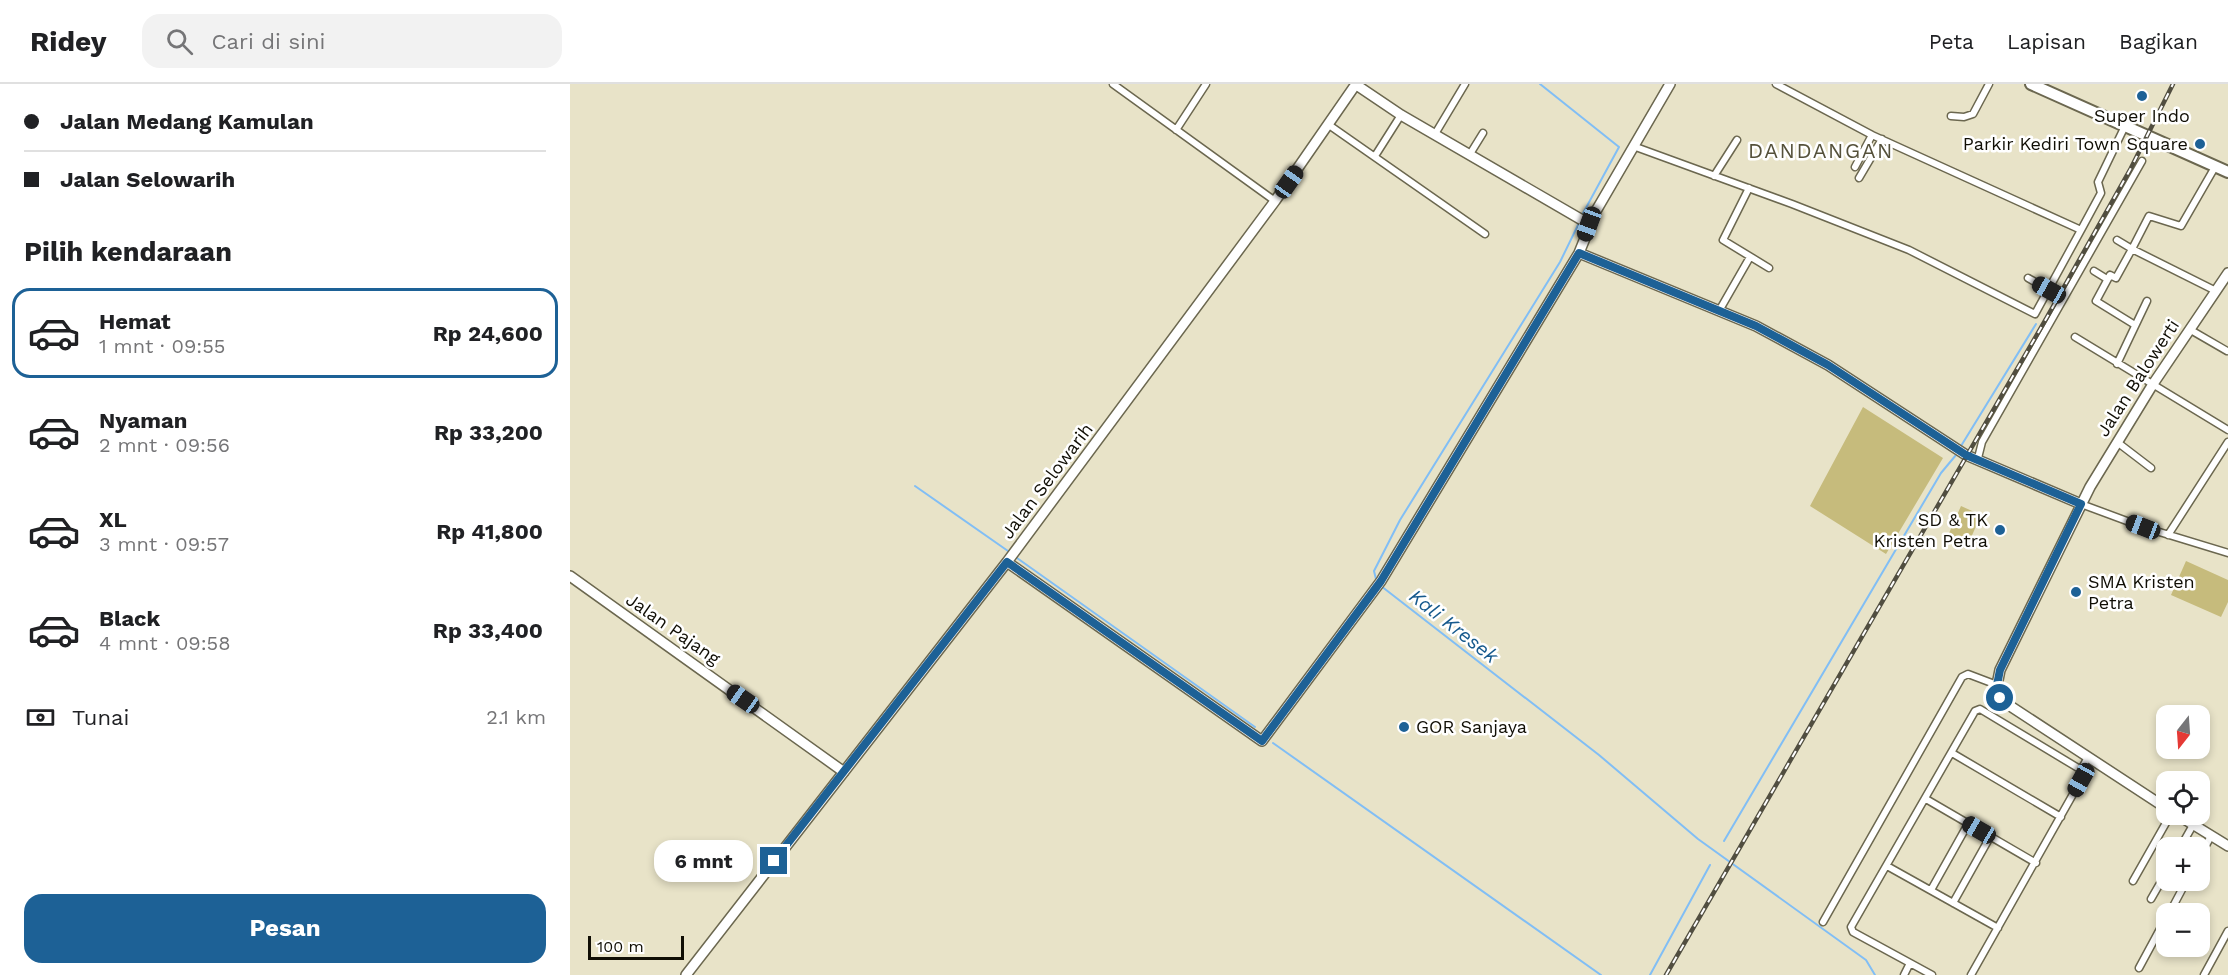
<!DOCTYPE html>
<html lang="id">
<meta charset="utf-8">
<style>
:root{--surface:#fff;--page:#f2f2f2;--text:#202124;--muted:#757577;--line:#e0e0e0;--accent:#1d6196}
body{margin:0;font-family:"Work Sans",sans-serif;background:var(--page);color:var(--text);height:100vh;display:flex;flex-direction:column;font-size:22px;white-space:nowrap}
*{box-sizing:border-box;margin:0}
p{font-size:20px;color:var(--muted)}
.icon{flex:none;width:33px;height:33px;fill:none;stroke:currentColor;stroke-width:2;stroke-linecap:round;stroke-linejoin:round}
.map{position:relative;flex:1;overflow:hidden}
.drawer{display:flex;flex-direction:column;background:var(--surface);width:570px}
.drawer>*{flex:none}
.guide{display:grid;align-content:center;height:132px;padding:0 24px;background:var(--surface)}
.needle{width:39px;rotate:197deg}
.tools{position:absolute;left:1586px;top:621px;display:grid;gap:12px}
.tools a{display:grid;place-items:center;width:54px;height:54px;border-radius:12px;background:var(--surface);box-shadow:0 3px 9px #0003;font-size:30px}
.scale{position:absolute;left:18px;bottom:15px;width:96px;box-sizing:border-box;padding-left:6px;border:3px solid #100e05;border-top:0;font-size:16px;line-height:21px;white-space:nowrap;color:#100e05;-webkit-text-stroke:4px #fff;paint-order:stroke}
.end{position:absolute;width:27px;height:27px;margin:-14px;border:8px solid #1d6196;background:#fff;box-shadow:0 0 0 3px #fff}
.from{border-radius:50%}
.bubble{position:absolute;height:42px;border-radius:18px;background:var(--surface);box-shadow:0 3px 9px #0003;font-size:20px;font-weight:700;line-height:42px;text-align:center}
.car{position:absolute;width:18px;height:36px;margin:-18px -9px;border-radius:8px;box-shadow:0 0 4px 2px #0007;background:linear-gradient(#222 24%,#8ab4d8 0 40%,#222 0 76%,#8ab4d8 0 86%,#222 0)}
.guide b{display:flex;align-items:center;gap:21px;height:57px;font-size:22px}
.guide b+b{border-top:2px solid var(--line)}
.guide i{width:15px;height:15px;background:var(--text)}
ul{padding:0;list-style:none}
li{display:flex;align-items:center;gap:18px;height:90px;margin:0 12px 9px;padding:0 12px;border:3px solid transparent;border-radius:18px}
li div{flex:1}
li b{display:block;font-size:22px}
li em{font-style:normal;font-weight:700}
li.on{border-color:var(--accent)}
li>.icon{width:54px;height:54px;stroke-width:1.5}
h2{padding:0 24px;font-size:27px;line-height:72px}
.pay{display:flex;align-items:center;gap:15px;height:66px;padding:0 24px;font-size:22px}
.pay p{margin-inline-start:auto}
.button{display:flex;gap:12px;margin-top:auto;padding:12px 24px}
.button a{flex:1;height:69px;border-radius:18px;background:var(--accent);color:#fff;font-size:24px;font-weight:700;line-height:69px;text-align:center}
header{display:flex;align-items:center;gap:36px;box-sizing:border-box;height:84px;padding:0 30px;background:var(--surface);border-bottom:2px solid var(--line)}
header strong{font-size:28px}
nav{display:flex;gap:33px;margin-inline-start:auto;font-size:21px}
.search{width:420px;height:54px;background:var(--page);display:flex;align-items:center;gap:15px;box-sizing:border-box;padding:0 21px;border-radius:18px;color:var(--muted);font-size:22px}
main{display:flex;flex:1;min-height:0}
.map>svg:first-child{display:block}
.green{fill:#c6bb7c}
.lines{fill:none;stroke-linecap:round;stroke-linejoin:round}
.stream{stroke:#81bef5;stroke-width:2}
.street-casing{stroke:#6b674f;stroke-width:9}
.secondary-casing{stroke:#6b674f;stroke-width:12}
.primary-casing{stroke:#6b674f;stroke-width:14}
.street{stroke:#fff;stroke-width:6}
.secondary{stroke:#fff;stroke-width:9}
.primary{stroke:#fff;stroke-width:10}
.rail-casing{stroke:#514e40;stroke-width:4.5}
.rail{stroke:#fff;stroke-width:2;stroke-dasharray:7;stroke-linecap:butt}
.route{stroke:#1d6196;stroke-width:8}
.poi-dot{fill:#1d6196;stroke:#fff;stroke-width:2}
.labels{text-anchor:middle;stroke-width:5;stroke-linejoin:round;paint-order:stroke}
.poi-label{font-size:18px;fill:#100e05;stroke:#fff;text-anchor:end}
.street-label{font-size:18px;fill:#100e05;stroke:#fff}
.water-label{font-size:20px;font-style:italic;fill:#175a8d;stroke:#fff}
.quarter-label{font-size:21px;letter-spacing:1.5px;fill:#55513a;stroke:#fff}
</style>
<header>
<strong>Ridey</strong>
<div class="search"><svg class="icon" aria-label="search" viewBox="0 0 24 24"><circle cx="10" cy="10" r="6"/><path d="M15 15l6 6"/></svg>Cari di sini</div>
<nav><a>Peta</a><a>Lapisan</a><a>Bagikan</a></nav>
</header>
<main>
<section class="drawer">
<div class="guide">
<b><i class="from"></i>Jalan Medang Kamulan</b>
<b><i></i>Jalan Selowarih</b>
</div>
<h2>Pilih kendaraan</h2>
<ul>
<li class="on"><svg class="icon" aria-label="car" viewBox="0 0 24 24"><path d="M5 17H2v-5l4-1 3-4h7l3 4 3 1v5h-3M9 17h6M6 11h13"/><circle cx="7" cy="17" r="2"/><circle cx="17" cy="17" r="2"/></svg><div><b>Hemat</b><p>1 mnt · 09:55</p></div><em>Rp 24,600</em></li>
<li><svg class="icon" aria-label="car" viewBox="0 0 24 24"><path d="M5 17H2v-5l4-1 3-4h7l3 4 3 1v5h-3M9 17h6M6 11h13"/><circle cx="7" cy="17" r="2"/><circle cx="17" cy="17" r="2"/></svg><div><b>Nyaman</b><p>2 mnt · 09:56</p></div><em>Rp 33,200</em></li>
<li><svg class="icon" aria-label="car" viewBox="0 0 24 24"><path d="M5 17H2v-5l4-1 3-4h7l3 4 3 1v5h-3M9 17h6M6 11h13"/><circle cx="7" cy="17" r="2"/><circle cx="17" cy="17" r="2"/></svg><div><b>XL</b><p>3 mnt · 09:57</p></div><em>Rp 41,800</em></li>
<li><svg class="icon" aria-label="car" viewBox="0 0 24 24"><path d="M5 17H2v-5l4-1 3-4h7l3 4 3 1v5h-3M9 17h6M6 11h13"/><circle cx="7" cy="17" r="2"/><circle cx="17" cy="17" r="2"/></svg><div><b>Black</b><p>4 mnt · 09:58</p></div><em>Rp 33,400</em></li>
</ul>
<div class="pay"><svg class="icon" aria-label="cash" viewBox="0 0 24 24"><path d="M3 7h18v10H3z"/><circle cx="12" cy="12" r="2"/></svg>Tunai<p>2.1 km</p></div>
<div class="button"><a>Pesan</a></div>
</section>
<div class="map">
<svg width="1658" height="891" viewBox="0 0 1658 891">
<rect width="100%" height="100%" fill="#e8e3c8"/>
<path class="green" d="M1293,323L1373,374L1316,470L1240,422Z
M1391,422L1411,431L1396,465L1376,456Z
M1616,477L1658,496V518L1651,533L1601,511Z"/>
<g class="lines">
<path class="stream" d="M970,0L1049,63L1011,133
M1391,362L1466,240
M345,402L438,467
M447,474L685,643
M807,499L804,487L830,436L990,178L1009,139
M811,502L1029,671L1128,755L1296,876L1305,891
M703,659L1031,891
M1154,757L1371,389L1386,371
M1080,891L1140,781"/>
<defs>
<path id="street" d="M543,0L705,117
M1381,32L1394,33L1403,30L1419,0
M759,41L915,150
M606,46L636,0
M865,50L895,0
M1063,62L1222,120L1339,166L1465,230L1511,146L1302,51L1206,0
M900,70L913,49
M805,72L831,31
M1285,83L1302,51
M1645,83L1611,142L1579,132L1562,165L1646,207
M1144,92L1167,56
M1289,94L1312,55
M1179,104L1153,156L1199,184
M1511,146L1531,109L1528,98L1555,42
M1547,156L1562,165L1546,194L1540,191L1526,217L1565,241
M1524,187L1537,195
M1458,194L1479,206
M1149,227L1180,173
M1619,245L1657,267
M1505,253L1658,346
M1547,280L1577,217
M1547,358L1581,384
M1408,374L1412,358L1572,77
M1511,420L1573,443L1658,469
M1598,451L1658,358
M1382,669L1491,733
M1356,715L1466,779
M1610,764L1623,741
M1629,774L1641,752
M1317,782L1428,844
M1563,797L1601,730
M1361,806L1398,740
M1581,815L1596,789
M1383,819L1420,753
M1599,830L1617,796
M1253,838L1392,593L1398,590L1427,601
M1569,884L1596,834
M1334,891L1340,879
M1362,891L1283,848L1281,843L1405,627L1410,625L1518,690
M1401,891L1511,696V686L1517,675
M1634,891L1658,847"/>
<path id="secondary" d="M785,0L831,31L1019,140
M1009,169L1186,242L1258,281L1396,371L1511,420
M437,478L692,657L811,497L1009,169L1026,127L1100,0
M0,492L274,688
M1596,724L1431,616L1427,601L1430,586L1520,403L1583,300L1658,189
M1606,730L1658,762
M116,891L437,478L705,117L786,0"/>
<path id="primary" d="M1461,0L1658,88"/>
</defs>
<use href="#street" class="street-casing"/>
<use href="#secondary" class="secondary-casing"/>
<use href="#primary" class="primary-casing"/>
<use href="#street" class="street"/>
<use href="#secondary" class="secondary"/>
<use href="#primary" class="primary"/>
<defs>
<path id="rail" d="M1096,891L1476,235L1561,84L1603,0"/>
</defs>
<use href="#rail" class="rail-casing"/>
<use href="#rail" class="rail"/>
</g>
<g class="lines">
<path class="route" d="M204,777L437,478L692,657L811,497L1009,169L1186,242L1258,281L1396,371L1511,420L1430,586L1427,601L1430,614"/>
</g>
<g class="poi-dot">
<circle cx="1572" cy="12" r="6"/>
<circle cx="1630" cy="60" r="6"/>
<circle cx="1430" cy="446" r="6"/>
<circle cx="1506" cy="508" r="6"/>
<circle cx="834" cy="643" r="6"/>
</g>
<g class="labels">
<g class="poi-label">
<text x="1572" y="38" text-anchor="middle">Super Indo</text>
<text x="1618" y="66">Parkir Kediri Town Square</text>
<text x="1418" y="442">SD &amp; TK<tspan x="1418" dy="21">Kristen Petra</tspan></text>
<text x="1518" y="504" text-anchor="start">SMA Kristen<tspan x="1518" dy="21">Petra</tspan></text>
<text x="846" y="649" text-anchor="start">GOR Sanjaya</text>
</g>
<g class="street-label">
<text transform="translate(1568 294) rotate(-57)" y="6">Jalan Balowerti</text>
<text transform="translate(477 397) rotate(-53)" y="6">Jalan Selowarih</text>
<text transform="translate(103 545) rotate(35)" y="6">Jalan Pajang</text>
</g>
<g class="water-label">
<text transform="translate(884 542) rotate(38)" y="7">Kali Kresek</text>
</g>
<g class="quarter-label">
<text x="1251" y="74">DANDANGAN</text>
</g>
</g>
</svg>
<div class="tools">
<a><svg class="needle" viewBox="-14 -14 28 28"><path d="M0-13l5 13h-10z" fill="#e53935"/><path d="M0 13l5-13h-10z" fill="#757577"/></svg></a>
<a><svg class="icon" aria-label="locate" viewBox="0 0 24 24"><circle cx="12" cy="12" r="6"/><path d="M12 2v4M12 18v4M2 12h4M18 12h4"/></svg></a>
<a>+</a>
<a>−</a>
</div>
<div class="scale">100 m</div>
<i class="end from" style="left:1430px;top:614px"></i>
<i class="end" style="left:204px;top:777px"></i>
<div class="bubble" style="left:84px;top:756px;width:99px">6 mnt</div>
<i class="car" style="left:719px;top:98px;rotate:35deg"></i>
<i class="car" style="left:1019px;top:140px;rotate:200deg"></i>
<i class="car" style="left:1479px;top:206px;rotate:299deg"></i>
<i class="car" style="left:1573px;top:443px;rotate:291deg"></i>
<i class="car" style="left:173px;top:615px;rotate:305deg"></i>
<i class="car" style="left:1511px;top:696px;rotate:209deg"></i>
<i class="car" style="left:1409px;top:746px;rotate:300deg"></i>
</div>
</main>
